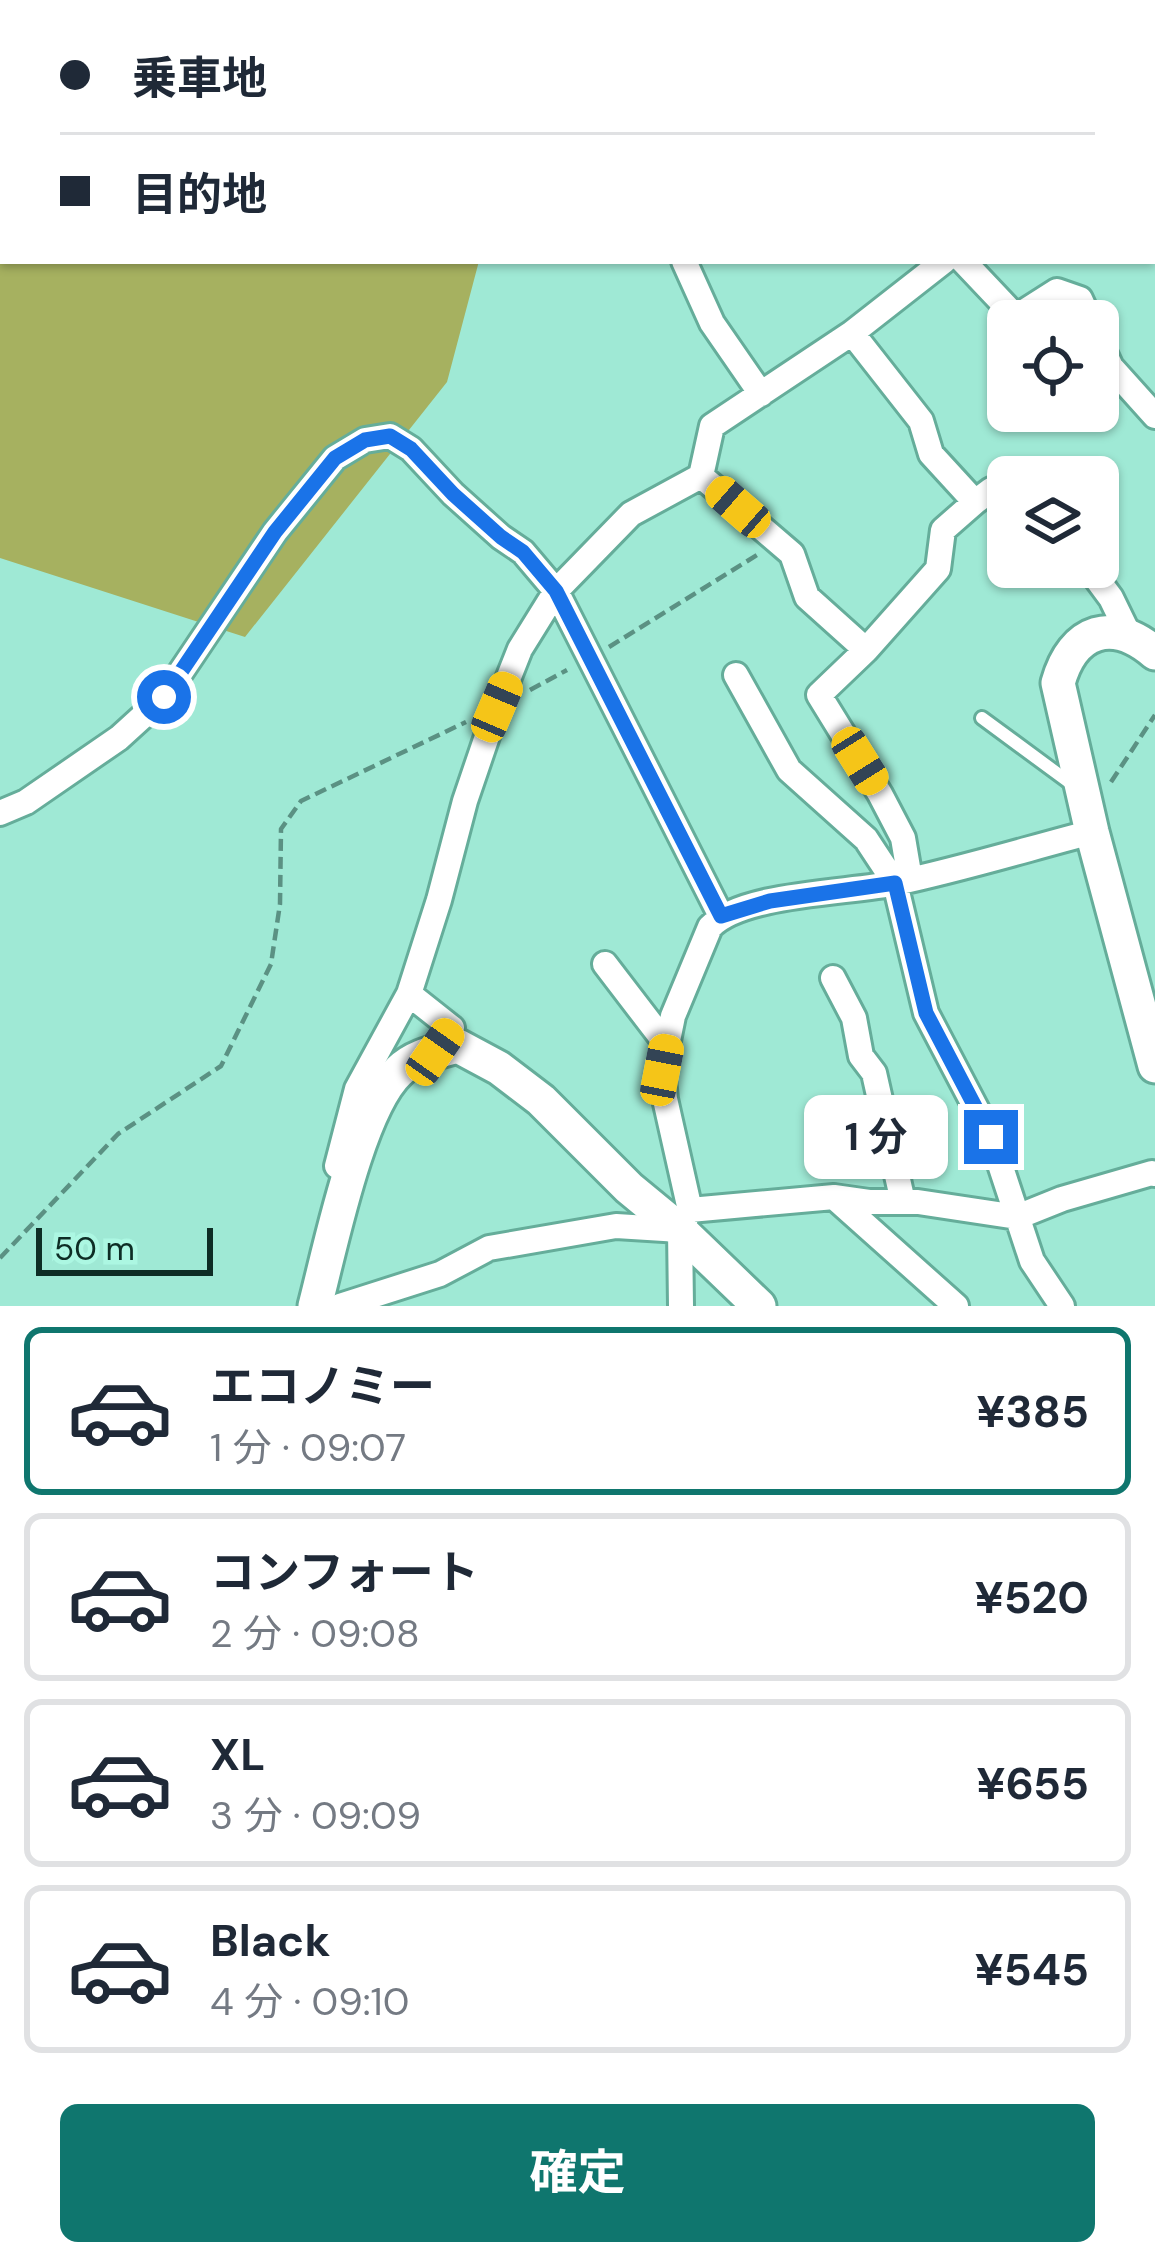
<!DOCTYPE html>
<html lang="ja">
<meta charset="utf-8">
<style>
:root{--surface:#fff;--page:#f6f6f7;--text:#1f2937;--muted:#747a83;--line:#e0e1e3;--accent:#0f766e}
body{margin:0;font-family:"DM Sans","Noto Sans JP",sans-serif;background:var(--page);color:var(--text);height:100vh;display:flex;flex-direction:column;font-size:45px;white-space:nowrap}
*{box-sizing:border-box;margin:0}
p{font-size:39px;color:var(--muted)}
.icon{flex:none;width:66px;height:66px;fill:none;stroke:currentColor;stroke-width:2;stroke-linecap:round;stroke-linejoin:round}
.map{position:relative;height:1306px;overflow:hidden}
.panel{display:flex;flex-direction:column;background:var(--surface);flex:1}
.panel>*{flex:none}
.top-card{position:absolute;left:0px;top:0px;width:1155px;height:264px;box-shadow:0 3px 9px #0004;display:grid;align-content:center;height:264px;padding:0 60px;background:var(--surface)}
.controls{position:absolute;left:987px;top:300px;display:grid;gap:24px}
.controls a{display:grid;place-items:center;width:132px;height:132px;border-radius:18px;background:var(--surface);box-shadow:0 3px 9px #0004;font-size:60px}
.scale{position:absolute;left:36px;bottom:30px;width:177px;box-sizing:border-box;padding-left:12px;border:6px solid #0e2d25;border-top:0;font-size:33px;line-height:42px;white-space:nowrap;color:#0e2d25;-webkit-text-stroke:9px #acf7e2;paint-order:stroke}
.end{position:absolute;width:54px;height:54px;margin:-27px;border:15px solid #1a73e8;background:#fff;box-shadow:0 0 0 6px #fff}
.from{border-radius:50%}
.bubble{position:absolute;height:84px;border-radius:18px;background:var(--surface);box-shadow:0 3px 9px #0004;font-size:39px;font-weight:700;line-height:84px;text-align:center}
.car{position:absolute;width:36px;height:72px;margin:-36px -18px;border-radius:15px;box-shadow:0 0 9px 3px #0007;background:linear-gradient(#f5c518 24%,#345 0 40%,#f5c518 0 76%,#345 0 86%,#f5c518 0)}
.top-card b{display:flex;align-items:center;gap:42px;height:114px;font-size:45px}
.top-card b+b{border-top:3px solid var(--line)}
.top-card i{width:30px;height:30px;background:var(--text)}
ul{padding:21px 0 0;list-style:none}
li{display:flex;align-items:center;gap:36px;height:168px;margin:0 24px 18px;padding:0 36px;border:6px solid var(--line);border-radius:18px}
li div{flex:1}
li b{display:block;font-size:45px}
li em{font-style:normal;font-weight:700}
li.current{border-color:var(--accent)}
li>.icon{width:108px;height:108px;stroke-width:1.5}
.cta{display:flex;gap:24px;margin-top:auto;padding:24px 60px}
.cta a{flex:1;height:138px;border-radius:18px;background:var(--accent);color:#fff;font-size:48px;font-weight:700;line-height:138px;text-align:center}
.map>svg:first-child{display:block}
.forest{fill:#a6b160}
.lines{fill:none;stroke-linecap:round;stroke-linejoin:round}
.lane-casing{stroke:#65ad9a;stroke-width:18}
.street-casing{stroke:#65ad9a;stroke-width:30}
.secondary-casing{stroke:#65ad9a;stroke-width:39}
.path{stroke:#5b9183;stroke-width:4.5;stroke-dasharray:12 6;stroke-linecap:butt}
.lane{stroke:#fff;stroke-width:12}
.street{stroke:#fff;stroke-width:24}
.secondary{stroke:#fff;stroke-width:33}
.route{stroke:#1a73e8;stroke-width:15}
</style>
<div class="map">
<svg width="1155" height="1306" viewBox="0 0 1155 1306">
<rect width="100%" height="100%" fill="#9fe9d5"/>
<path class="forest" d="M0,0H624L621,3H3V261H479L447,382L245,637L0,558Z"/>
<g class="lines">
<defs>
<path id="lane" d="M982,718L1073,785"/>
<path id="street" d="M914,3H918
M985,3L1008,0
M1090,3L1091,0
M1152,35L1155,34
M1152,149L1155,154
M684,261L712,323L761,394
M963,261L1016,317L1057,291L1080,299L1090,321
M852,333L921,421L931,454L975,502L991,490L1008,491
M1098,339L1111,367L1155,416
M701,476L792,554L807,597L866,650
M1088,567L1111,598L1129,635
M736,675L789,770L866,839L895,883L926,1013L991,1137L1032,1261L1062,1306
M0,813L26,802L119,738L164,697L275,532L335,458L365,440L390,436L411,449L453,494L501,537L523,552L556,591L721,916
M910,879L903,838L880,794L819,695L866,650L938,569L943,530L975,502
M605,964L667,1045
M833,978L854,1018L861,1056L874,1073L903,1202
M435,1052L452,1028L409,994L439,900L465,801L497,707L520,649L556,591L631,514L701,476L712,426L852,333L944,261
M337,1166L357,1089L410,992
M834,1197L956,1306
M690,1210L834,1197L869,1202H918L1017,1217L1062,1199L1152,1173L1155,1174
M340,1306L440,1274L489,1248L616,1226L680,1230
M681,1306L680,1230L690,1210L665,1099L662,1070L673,1016L710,927C742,893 849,893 896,883C962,869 1027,849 1092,832"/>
<path id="secondary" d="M1155,653C1113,617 1073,629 1058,683L1092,832L1155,1066
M315,1306C330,1249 358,1109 399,1071C415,1055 437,1052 458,1046L499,1068L541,1100L629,1188L680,1230L759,1306"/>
</defs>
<use href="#lane" class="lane-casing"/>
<use href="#street" class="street-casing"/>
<use href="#secondary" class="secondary-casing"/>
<path class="path" d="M609,647L757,555
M530,690L567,670
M1111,782L1155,715
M0,1258L118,1134L221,1066L271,964L280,904L281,829L301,801L466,722"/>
<use href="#lane" class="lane"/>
<use href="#street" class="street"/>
<use href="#secondary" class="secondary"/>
</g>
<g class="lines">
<path class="route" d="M164,697L275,532L335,458L365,440L390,436L411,449L453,494L501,537L523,552L556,591L721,916L770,901L895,883L926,1013L991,1137"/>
</g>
</svg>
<div class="controls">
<a><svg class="icon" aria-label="locate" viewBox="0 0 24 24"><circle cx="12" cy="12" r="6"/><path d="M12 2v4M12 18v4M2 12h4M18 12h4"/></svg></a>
<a><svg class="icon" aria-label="layers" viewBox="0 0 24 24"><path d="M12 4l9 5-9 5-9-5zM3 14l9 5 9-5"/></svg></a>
</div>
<div class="scale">50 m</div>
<i class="end from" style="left:164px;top:697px"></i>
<i class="end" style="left:991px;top:1137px"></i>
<div class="bubble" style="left:804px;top:1095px;width:144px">1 分</div>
<i class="car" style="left:738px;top:507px;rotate:311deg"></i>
<i class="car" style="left:497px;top:707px;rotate:23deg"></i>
<i class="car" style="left:860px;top:761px;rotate:148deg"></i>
<i class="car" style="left:435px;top:1052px;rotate:35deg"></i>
<i class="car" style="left:662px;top:1070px;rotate:11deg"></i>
<div class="top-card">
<b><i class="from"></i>乗車地</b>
<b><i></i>目的地</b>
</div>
</div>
<section class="panel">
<ul>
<li class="current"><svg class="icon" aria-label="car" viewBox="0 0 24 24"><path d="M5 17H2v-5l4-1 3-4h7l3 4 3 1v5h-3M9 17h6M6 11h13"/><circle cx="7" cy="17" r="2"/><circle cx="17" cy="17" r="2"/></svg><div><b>エコノミー</b><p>1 分 · 09:07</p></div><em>¥385</em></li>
<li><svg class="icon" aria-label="car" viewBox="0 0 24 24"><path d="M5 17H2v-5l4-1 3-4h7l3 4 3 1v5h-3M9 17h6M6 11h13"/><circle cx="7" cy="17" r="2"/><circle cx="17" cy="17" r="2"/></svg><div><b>コンフォート</b><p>2 分 · 09:08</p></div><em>¥520</em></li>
<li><svg class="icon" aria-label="car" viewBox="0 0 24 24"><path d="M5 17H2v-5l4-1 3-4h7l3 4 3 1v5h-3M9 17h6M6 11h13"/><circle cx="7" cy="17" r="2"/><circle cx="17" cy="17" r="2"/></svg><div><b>XL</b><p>3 分 · 09:09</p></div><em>¥655</em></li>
<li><svg class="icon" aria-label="car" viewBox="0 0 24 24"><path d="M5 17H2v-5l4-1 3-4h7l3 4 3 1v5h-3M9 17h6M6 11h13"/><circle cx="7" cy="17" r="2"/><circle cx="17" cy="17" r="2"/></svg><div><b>Black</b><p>4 分 · 09:10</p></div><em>¥545</em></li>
</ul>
<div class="cta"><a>確定</a></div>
</section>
